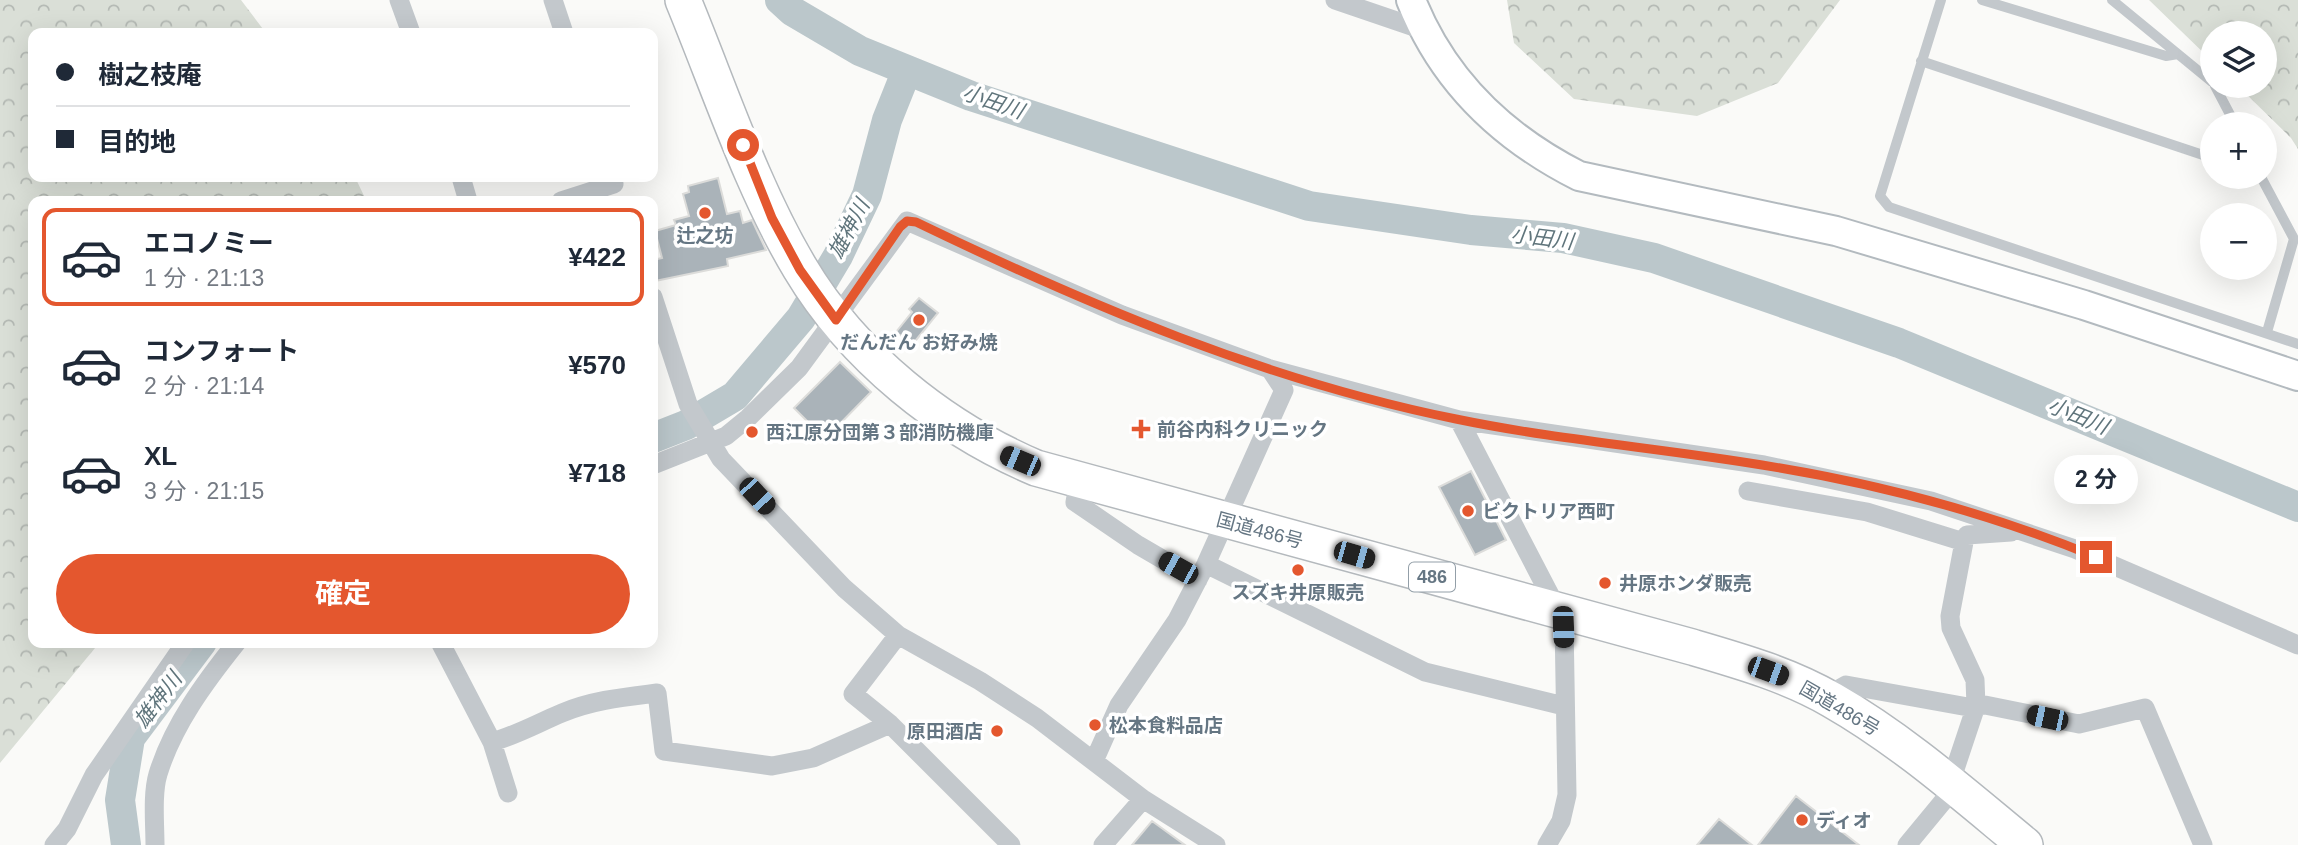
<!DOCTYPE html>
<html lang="ja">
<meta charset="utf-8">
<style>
:root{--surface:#fff;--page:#f6f6f7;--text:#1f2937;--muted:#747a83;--line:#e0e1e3;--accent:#e4572e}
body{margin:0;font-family:Helvetica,"Noto Sans JP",sans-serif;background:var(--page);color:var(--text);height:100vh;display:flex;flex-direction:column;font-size:26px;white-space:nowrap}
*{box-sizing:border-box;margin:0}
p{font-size:23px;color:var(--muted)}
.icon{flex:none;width:38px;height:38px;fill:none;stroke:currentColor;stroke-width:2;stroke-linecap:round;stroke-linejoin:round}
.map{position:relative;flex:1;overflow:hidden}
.details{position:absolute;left:28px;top:196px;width:630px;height:452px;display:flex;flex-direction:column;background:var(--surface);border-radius:14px;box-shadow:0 7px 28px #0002}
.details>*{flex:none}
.top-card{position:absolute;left:28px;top:28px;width:630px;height:154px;border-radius:14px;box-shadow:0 7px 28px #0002;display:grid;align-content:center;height:154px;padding:0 28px;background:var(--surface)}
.fabs{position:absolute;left:2200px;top:21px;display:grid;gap:14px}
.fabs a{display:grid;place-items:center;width:77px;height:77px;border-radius:50%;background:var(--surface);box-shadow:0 7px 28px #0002;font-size:35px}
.end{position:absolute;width:32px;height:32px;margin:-16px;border:9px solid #e4572e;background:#fff;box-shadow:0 0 0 4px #fff}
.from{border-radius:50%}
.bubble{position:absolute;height:49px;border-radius:24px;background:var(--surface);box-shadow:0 7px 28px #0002;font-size:23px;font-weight:700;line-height:49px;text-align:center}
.car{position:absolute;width:21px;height:42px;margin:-21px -10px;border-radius:9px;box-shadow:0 0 5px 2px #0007;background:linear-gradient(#222 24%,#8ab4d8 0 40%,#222 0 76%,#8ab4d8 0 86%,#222 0)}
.top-card b{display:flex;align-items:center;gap:24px;height:66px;font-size:26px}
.top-card b+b{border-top:2px solid var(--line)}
.top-card i{width:18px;height:18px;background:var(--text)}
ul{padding:12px 0 0;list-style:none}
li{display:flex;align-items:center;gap:21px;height:98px;margin:0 14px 10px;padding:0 14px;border:4px solid transparent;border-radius:14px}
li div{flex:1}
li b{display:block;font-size:26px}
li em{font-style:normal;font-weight:700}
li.on{border-color:var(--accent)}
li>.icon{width:63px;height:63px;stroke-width:1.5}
.action{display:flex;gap:14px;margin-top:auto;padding:14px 28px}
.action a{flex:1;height:80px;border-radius:42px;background:var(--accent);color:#fff;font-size:28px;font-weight:700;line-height:80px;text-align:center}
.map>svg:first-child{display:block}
.forest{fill:url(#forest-crowns)}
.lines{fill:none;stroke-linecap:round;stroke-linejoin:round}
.river{stroke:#bbc7cb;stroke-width:30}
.building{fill:#aab3b9;stroke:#dcdcda;stroke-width:2}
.secondary-casing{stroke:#b3babf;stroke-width:32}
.highway-casing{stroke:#b4b9bd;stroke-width:38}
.lane{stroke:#c3c8cc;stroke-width:10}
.street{stroke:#c3c8cc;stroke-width:19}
.secondary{stroke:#fff;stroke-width:28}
.highway{stroke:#fff;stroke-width:35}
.route{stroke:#e4572e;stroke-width:9}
.poi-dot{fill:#e4572e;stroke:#fff;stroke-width:2.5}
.labels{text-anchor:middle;stroke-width:7;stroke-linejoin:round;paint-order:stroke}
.shield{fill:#fff;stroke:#939fa8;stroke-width:2}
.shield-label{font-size:18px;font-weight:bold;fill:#657683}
.poi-label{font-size:19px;font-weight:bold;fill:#657683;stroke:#fff;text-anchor:start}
.street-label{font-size:19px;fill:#657683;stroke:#fff}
.water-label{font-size:21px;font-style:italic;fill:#60757c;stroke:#fff}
</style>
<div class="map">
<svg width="2298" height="845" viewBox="0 0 2298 845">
<defs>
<pattern id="forest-crowns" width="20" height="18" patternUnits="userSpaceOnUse" patternTransform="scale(1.75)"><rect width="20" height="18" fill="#dadfd7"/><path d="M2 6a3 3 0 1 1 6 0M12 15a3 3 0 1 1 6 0" fill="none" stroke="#b4b9b4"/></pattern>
</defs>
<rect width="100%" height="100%" fill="#fafaf8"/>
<path class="forest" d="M0,0H241L266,33H33V177H355L365,198L364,201H33V642H100L0,763Z
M1507,0H1840L1778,83L1697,116L1574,99L1514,43Z
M2149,0H2298V149L2291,138L2238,86H2264V33H2212V61Z"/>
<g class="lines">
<path class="river" d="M780,0L792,11L860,51L971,96L1309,206L1471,230L1563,238L1654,258L1899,343L2298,507
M653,438L686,425L735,396L801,318L838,256L867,195L887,120L907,70
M126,845L120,800L130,738L202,642"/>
</g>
<path class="building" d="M718,178L727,214L740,211L743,223L752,220L766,250L727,259L728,266L655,281L653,260L662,258L655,231L676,225L674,220L689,216L683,194L689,192L688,186Z
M919,298L938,313L912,345L896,332L912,312L909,309Z
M840,362L871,392L825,439L794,408Z
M1471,471L1506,540L1475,555L1439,487Z
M1796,796L1859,845H1758Z
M1719,819L1752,845H1697Z
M1152,821L1185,845H1132Z"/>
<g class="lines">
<defs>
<path id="secondary" d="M1411,0C1443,81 1502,137 1579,176L1836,231L2084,305L2298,376"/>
<path id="highway" d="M683,0C719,87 752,188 800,268C853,357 942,428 1036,468L1692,647C1740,661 1789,675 1832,700C1902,740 1963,794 2025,845"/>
</defs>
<use href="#secondary" class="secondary-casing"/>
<use href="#highway" class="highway-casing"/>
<path class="lane" d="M1941,0L1880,196L1889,207L2298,344
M1982,0L2166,56L2178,54
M2112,0L2212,82
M1921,61L2212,158
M2215,86L2235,124
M2261,177L2294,239L2267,332"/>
<path class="street" d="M399,0L411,33
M553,0L564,33
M1335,0L1423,30
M461,177L468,201
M561,201L614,184
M653,297L688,404L721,459L844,588L898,635L980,681L1037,718L1143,799L1216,845
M1459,420L1564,622L1567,795L1561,821L1547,845
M653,465L726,436L748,418L799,368L907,221L1122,315L1270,369L1459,420L1764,465L1931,501L2075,549L2298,645
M1079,481L1075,502L1138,545L1198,580
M1748,491L1867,512L1964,542L1950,616L1951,628L1975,680L1976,706L1945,799L1907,845
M1967,535L2011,532
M1206,564L1425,672L1564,706
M898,635L853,694L890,724L1011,845
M440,642L492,742C517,735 538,723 562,713C593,700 625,697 657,693L664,751L772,766L813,758L890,724
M1831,700L1839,689L1846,685L1968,707L1985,705L2079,724L2145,708L2203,845
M492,742L508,793
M1094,761L1119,705L1177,620L1206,564L1284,390L1270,369
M54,845L67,829L94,775L186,642
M155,845C155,824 152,794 158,774C173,725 205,682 237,642
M1103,845L1143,799"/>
<use href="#secondary" class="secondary"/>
<use href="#highway" class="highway"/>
</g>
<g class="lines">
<path class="route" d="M743,145L772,218L800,270L836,320L900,227L907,221L916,222C1088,305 1267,381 1456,419C1557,440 1660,448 1762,465C1876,483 1989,513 2096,557"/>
</g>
<g class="poi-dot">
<circle cx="705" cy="213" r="7"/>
<circle cx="919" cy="320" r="7"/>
<path d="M1137.5 418.5h7v7h7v7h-7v7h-7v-7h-7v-7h7z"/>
<circle cx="752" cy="432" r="7"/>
<circle cx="1468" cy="511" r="7"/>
<circle cx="1298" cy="570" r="7"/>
<circle cx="1605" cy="583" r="7"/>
<circle cx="1095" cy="725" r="7"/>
<circle cx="997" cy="731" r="7"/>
<circle cx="1802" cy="820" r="7"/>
</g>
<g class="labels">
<rect class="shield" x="1409" y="562.5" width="46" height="29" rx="5"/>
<g class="shield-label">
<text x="1432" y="583">486</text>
</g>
<g class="poi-label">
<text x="705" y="242" text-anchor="middle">辻之坊</text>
<text x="919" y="349" text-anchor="middle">だんだん お好み焼</text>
<text x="1157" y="436">前谷内科クリニック</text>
<text x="766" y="439">西江原分団第３部消防機庫</text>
<text x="1482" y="518">ビクトリア西町</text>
<text x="1619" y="590">井原ホンダ販売</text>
<text x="1298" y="599" text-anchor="middle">スズキ井原販売</text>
<text x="1109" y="732">松本食料品店</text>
<text x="983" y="738" text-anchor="end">原田酒店</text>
<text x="1816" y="827">ディオ</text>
</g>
<g class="street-label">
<text transform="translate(1260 530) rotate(15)" y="7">国道486号</text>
<text transform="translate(1840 708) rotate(30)" y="7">国道486号</text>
</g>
<g class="water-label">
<text transform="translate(993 102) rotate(19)" y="7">小田川</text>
<text transform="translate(849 229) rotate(-62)" y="7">雄神川</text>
<text transform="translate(1542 238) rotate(7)" y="7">小田川</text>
<text transform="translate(2078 416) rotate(22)" y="7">小田川</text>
<text transform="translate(158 700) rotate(-53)" y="7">雄神川</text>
</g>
</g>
</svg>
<div class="fabs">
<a><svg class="icon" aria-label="layers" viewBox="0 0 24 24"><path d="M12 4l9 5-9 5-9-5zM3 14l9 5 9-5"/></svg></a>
<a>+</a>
<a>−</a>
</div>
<i class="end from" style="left:743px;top:145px"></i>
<i class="end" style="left:2096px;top:557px"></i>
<div class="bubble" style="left:2054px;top:455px;width:84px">2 分</div>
<i class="car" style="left:1020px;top:461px;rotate:293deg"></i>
<i class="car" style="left:757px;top:496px;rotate:137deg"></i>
<i class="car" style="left:1354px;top:555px;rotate:106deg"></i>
<i class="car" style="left:1178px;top:568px;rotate:299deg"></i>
<i class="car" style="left:1563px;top:627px;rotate:178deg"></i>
<i class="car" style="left:1768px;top:671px;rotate:110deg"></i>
<i class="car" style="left:2047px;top:718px;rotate:282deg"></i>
<div class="top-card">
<b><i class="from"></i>樹之枝庵</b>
<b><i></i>目的地</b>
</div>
<section class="details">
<ul>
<li class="on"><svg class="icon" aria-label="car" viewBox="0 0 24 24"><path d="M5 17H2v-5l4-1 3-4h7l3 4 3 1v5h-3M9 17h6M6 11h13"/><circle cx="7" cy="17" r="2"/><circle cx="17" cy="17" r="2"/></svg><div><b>エコノミー</b><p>1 分 · 21:13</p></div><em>¥422</em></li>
<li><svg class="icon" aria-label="car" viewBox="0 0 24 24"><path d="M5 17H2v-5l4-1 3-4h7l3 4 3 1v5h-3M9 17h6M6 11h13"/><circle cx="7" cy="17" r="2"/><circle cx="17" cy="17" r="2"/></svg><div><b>コンフォート</b><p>2 分 · 21:14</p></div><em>¥570</em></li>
<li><svg class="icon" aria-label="car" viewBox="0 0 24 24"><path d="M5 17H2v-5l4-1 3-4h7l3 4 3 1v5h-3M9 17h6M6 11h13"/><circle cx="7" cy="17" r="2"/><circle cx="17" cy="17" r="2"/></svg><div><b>XL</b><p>3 分 · 21:15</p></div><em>¥718</em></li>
</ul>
<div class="action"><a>確定</a></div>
</section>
</div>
